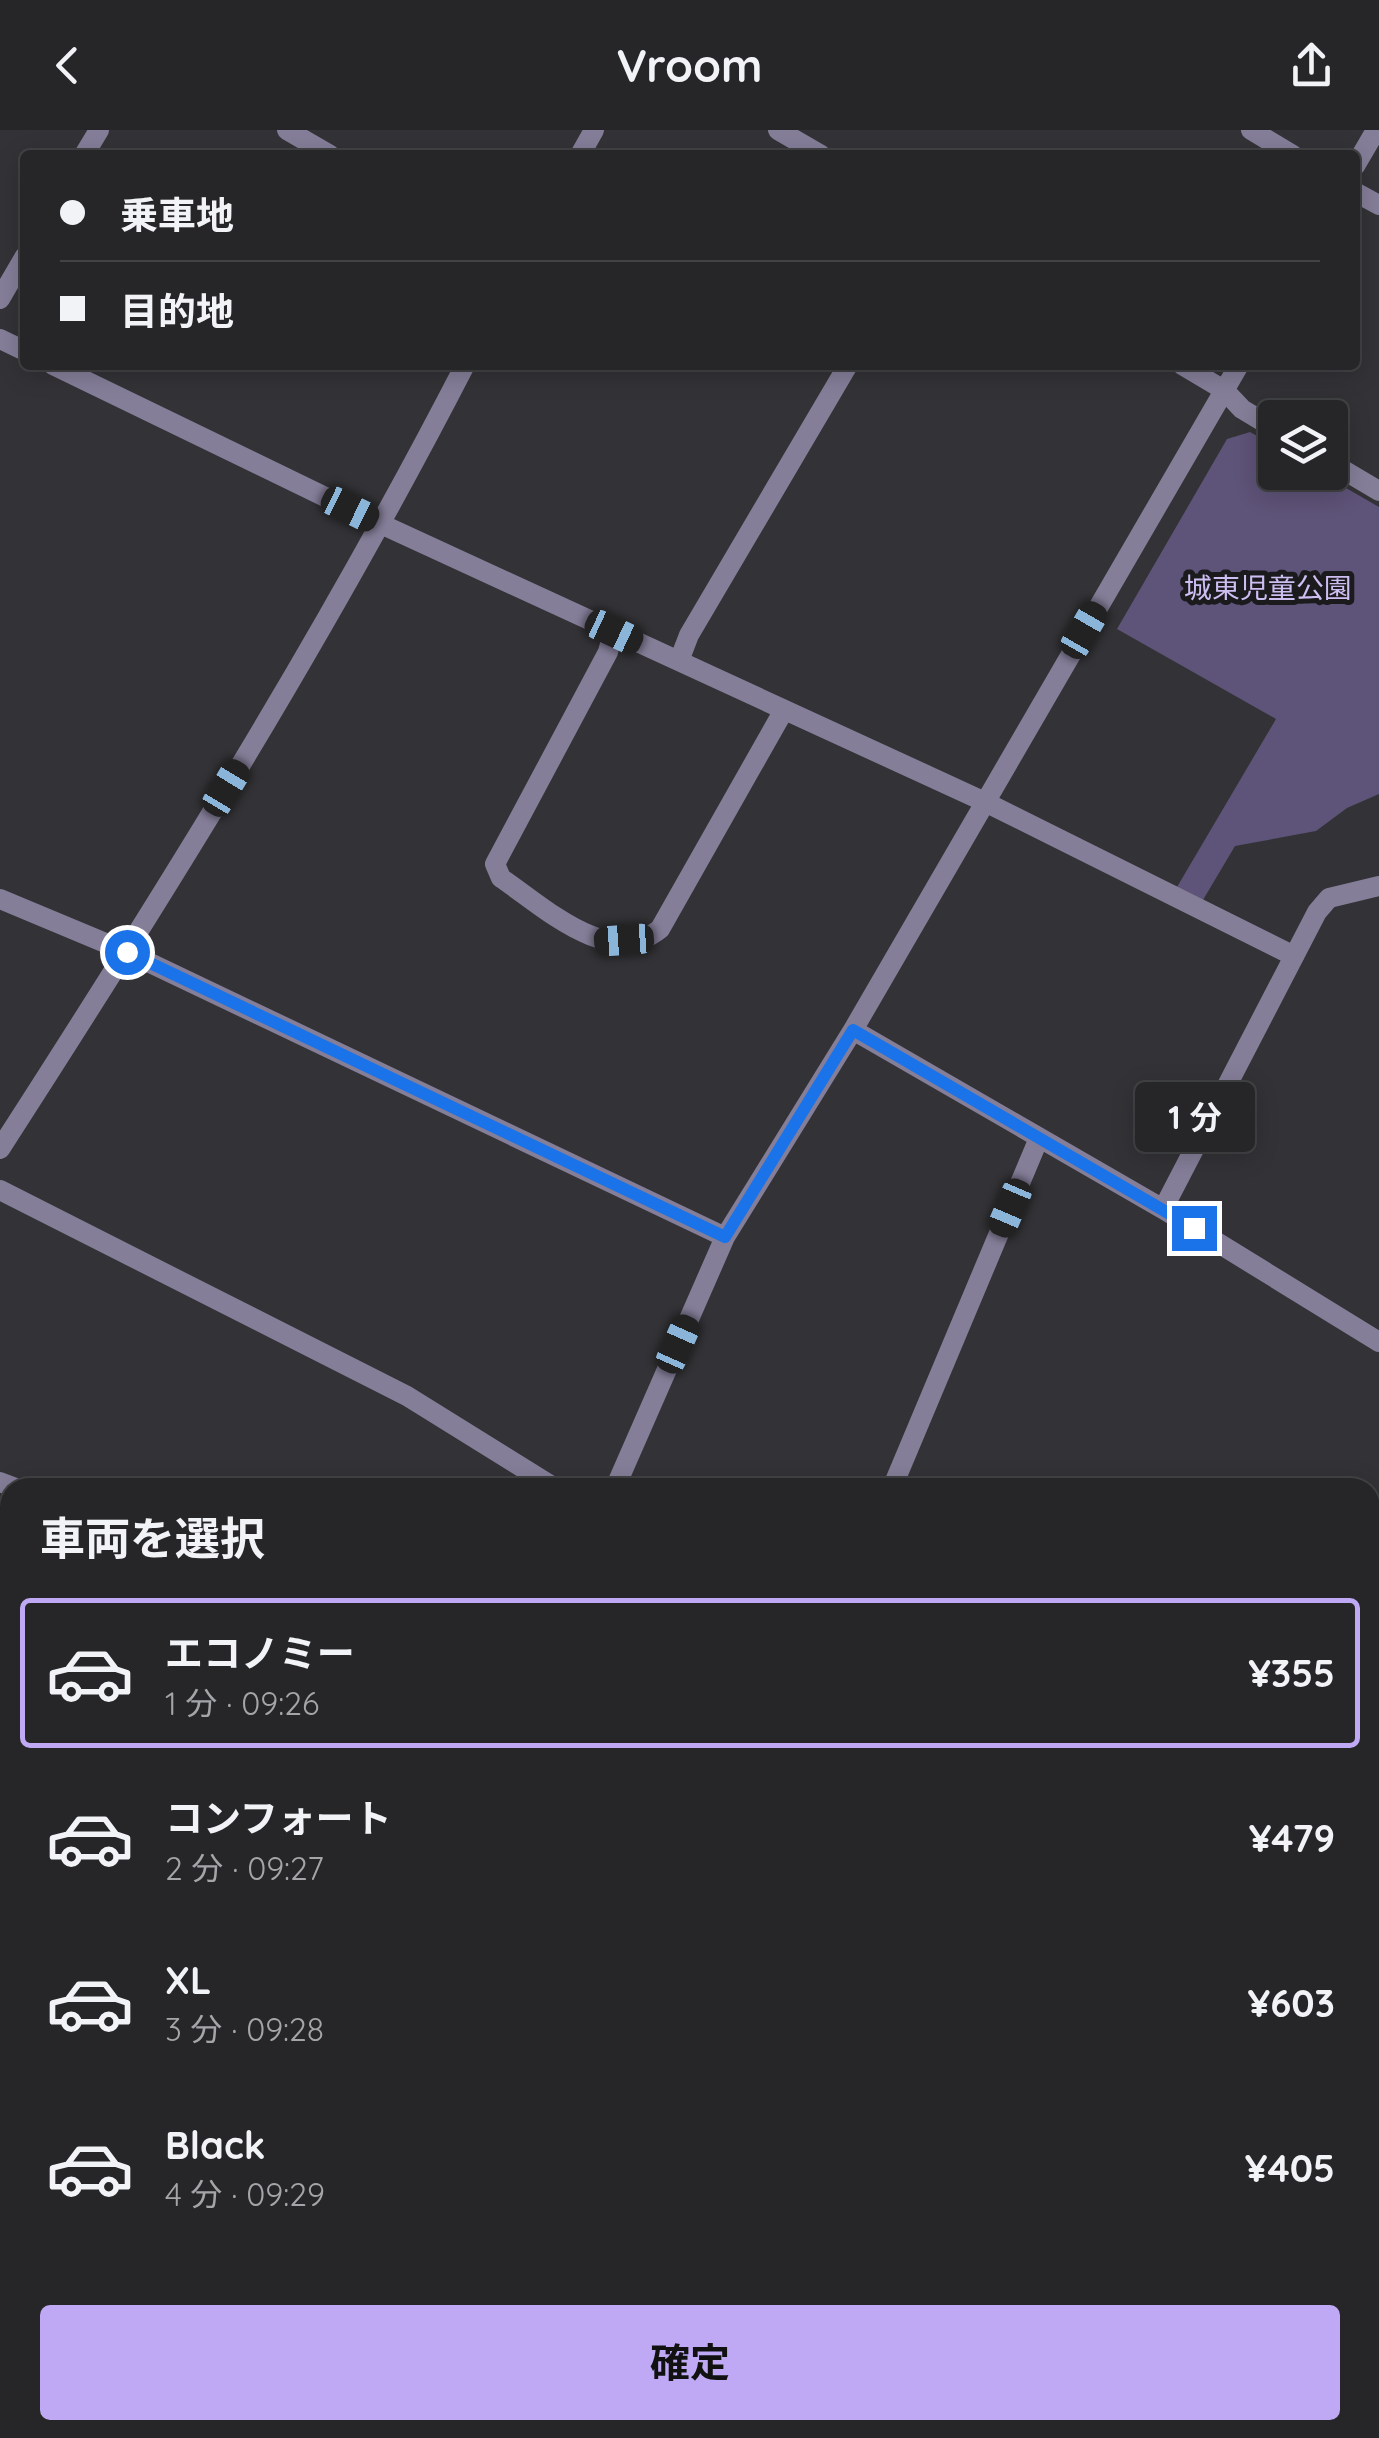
<!DOCTYPE html>
<html lang="ja">
<meta charset="utf-8">
<style>
:root{--surface:#262628;--page:#323234;--text:#f1f3f6;--muted:#a4a5a8;--line:#424345;--accent:#bfa9f4}
body{margin:0;font-family:Quicksand,"Noto Sans JP",sans-serif;background:var(--page);color:var(--text);height:100vh;display:flex;flex-direction:column;font-size:38px;white-space:nowrap}
*{box-sizing:border-box;margin:0}
p{font-size:32px;color:var(--muted)}
.icon{flex:none;width:55px;height:55px;fill:none;stroke:currentColor;stroke-width:2;stroke-linecap:round;stroke-linejoin:round}
.map{position:relative;flex:1;overflow:hidden}
.panel{position:absolute;left:0px;top:1348px;width:1380px;height:962px;display:flex;flex-direction:column;background:var(--surface);border-radius:30px 30px 0 0;box-shadow:0 5px 25px #0003,0 0 0 2px var(--line)}
.panel>*{flex:none}
.top-card{position:absolute;left:20px;top:20px;width:1340px;height:220px;border-radius:10px;box-shadow:0 5px 25px #0003,0 0 0 2px var(--line);display:grid;align-content:center;height:220px;padding:0 40px;background:var(--surface)}
.fabs{position:absolute;left:1258px;top:270px;display:grid;gap:20px}
.fabs a{display:grid;place-items:center;width:90px;height:90px;border-radius:10px;background:var(--surface);box-shadow:0 5px 25px #0003,0 0 0 2px var(--line);font-size:50px}
.end{position:absolute;width:45px;height:45px;margin:-22px;border:12px solid #1a73e8;background:#fff;box-shadow:0 0 0 5px #fff}
.from{border-radius:50%}
.bubble{position:absolute;height:70px;border-radius:10px;background:var(--surface);box-shadow:0 5px 25px #0003,0 0 0 2px var(--line);font-size:32px;font-weight:700;line-height:70px;text-align:center}
.car{position:absolute;width:30px;height:60px;margin:-30px -15px;border-radius:12px;box-shadow:0 0 8px 2px #0007;background:linear-gradient(#222 24%,#8ab4d8 0 40%,#222 0 76%,#8ab4d8 0 86%,#222 0)}
.top-card b{display:flex;align-items:center;gap:35px;height:95px;font-size:38px}
.top-card b+b{border-top:2px solid var(--line)}
.top-card i{width:25px;height:25px;background:var(--text)}
ul{padding:0;list-style:none}
li{display:flex;align-items:center;gap:30px;height:150px;margin:0 20px 15px;padding:0 20px;border:5px solid transparent;border-radius:10px}
li div{flex:1}
li b{display:block;font-size:38px}
li em{font-style:normal;font-weight:700}
li.selected{border-color:var(--accent)}
li>.icon{width:90px;height:90px;stroke-width:1.5}
h2{padding:0 40px;font-size:45px;line-height:120px}
.cta{display:flex;gap:20px;margin-top:auto;padding:20px 40px}
.cta a{flex:1;height:115px;border-radius:10px;background:var(--accent);color:#111;font-size:40px;font-weight:700;line-height:115px;text-align:center}
header{display:flex;justify-content:space-between;align-items:center;height:130px;padding:0 40px;background:var(--surface);font-size:45px;font-weight:700}
.map>svg:first-child{display:block}
.built{fill:#3a3742}
.green{fill:#5e5378}
.building{fill:#605e63;stroke:#a1a0a6;stroke-width:2.5}
.lines{fill:none;stroke-linecap:round;stroke-linejoin:round}
.service{stroke:#857e99;stroke-width:20}
.minor{stroke:#857e99;stroke-width:20}
.route{stroke:#1a73e8;stroke-width:12}
.labels{text-anchor:middle;stroke-width:10;stroke-linejoin:round;paint-order:stroke}
.park-label{font-size:28px;fill:#cdbef2;stroke:#1b1a1c}
</style>
<header><svg class="icon" aria-label="back" viewBox="0 0 24 24"><path d="M15 5l-7 7 7 7"/></svg>Vroom<svg class="icon" aria-label="share" viewBox="0 0 24 24"><path d="M12 15V3M7 8l5-5 5 5M5 13v7h14v-7"/></svg></header>
<div class="map">
<svg width="1379" height="2308" viewBox="0 0 1379 2308">
<rect width="100%" height="100%" fill="#333236"/>
<path class="built" d="M1370,1804L1379,1810V2308H1184L1174,2300H1370Z"/>
<path class="green" d="M1250,302L1275,316V342L1320,343L1379,377V664L1347,678L1316,701L1235,716L1203,770L1177,757L1276,589L1117,499L1227,309Z"/>
<path class="building" d="M1370,1956L1379,1962V2308H1210L1198,2300H1370Z"/>
<g class="lines">
<path class="service" d="M1224,260L1242,279L1275,299
M1330,332L1379,361
M985,672L1294,826
M1370,1898L1379,1904"/>
<path class="minor" d="M287,0L330,25
M778,0L821,25
M1251,0L1293,25
M84,25L99,0
M580,25L594,0
M1355,36L1376,0
M1355,62L1379,75
M0,169L25,126
M0,209L25,221
M53,235L383,395L985,672
M1182,235L1224,260
M613,502L608,522L495,734L501,748C543,776 609,840 660,799L784,580
M679,531L689,505L848,235
M0,769L127,822L725,1107
M853,900L1163,1079L1379,1212
M0,1019C165,763 326,505 465,235
M0,1060L407,1266L555,1358
M1163,1079L1317,782L1329,768L1379,756
M0,1352L16,1358
M615,1358L725,1107L853,900L1239,235
M892,1358L1039,1008
M1370,1420L1379,1425
M1370,1723L1379,1725
M1156,2300L1170,2308
M312,2308L317,2300
M496,2308L504,2300"/>
</g>
<g class="lines">
<path class="route" d="M127,822L725,1107L853,900L1194,1098"/>
</g>
<g class="labels">
<g class="park-label">
<text x="1268" y="468">城東児童公園</text>
</g>
</g>
</svg>
<div class="fabs">
<a><svg class="icon" aria-label="layers" viewBox="0 0 24 24"><path d="M12 4l9 5-9 5-9-5zM3 14l9 5 9-5"/></svg></a>
</div>
<i class="end from" style="left:127px;top:822px"></i>
<i class="end" style="left:1194px;top:1098px"></i>
<div class="bubble" style="left:1135px;top:952px;width:120px">1 分</div>
<i class="car" style="left:350px;top:379px;rotate:116deg"></i>
<i class="car" style="left:1084px;top:500px;rotate:30deg"></i>
<i class="car" style="left:614px;top:502px;rotate:115deg"></i>
<i class="car" style="left:226px;top:658px;rotate:31deg"></i>
<i class="car" style="left:624px;top:810px;rotate:266deg"></i>
<i class="car" style="left:1010px;top:1078px;rotate:203deg"></i>
<i class="car" style="left:678px;top:1214px;rotate:24deg"></i>
<div class="top-card">
<b><i class="from"></i>乗車地</b>
<b><i></i>目的地</b>
</div>
<section class="panel">
<h2>車両を選択</h2>
<ul>
<li class="selected"><svg class="icon" aria-label="car" viewBox="0 0 24 24"><path d="M5 17H2v-5l4-1 3-4h7l3 4 3 1v5h-3M9 17h6M6 11h13"/><circle cx="7" cy="17" r="2"/><circle cx="17" cy="17" r="2"/></svg><div><b>エコノミー</b><p>1 分 · 09:26</p></div><em>¥355</em></li>
<li><svg class="icon" aria-label="car" viewBox="0 0 24 24"><path d="M5 17H2v-5l4-1 3-4h7l3 4 3 1v5h-3M9 17h6M6 11h13"/><circle cx="7" cy="17" r="2"/><circle cx="17" cy="17" r="2"/></svg><div><b>コンフォート</b><p>2 分 · 09:27</p></div><em>¥479</em></li>
<li><svg class="icon" aria-label="car" viewBox="0 0 24 24"><path d="M5 17H2v-5l4-1 3-4h7l3 4 3 1v5h-3M9 17h6M6 11h13"/><circle cx="7" cy="17" r="2"/><circle cx="17" cy="17" r="2"/></svg><div><b>XL</b><p>3 分 · 09:28</p></div><em>¥603</em></li>
<li><svg class="icon" aria-label="car" viewBox="0 0 24 24"><path d="M5 17H2v-5l4-1 3-4h7l3 4 3 1v5h-3M9 17h6M6 11h13"/><circle cx="7" cy="17" r="2"/><circle cx="17" cy="17" r="2"/></svg><div><b>Black</b><p>4 分 · 09:29</p></div><em>¥405</em></li>
</ul>
<div class="cta"><a>確定</a></div>
</section>
</div>
